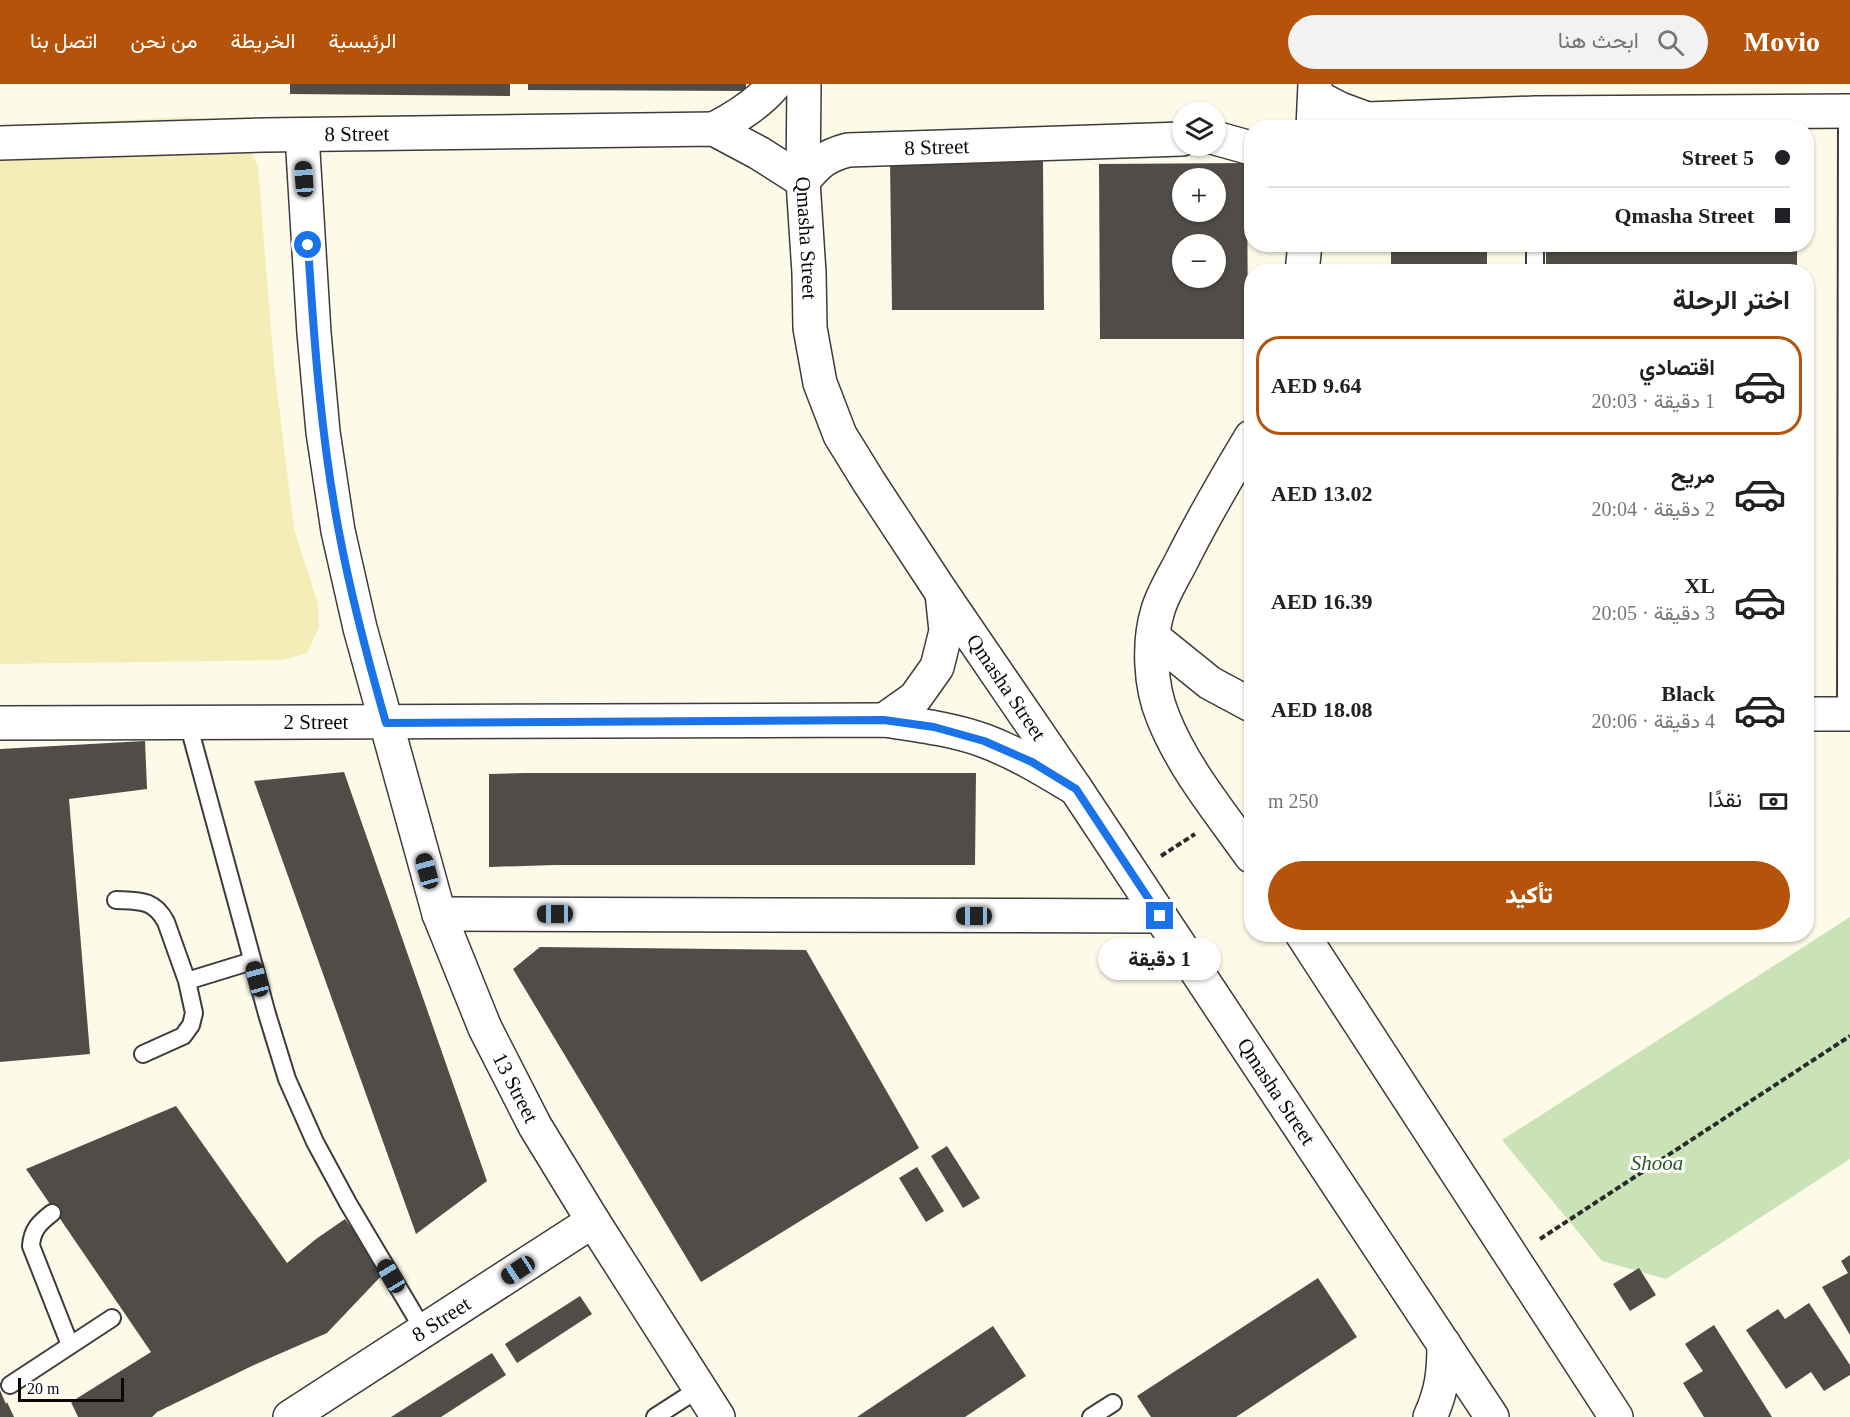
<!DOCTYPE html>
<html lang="ar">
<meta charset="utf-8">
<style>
:root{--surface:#fff;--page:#f2f2f2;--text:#202124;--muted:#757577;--line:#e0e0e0;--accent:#b45309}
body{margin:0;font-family:"Times New Roman",Vazirmatn,serif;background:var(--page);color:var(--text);direction:rtl;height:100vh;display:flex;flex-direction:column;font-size:22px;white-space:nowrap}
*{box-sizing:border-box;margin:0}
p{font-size:20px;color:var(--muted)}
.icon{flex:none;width:33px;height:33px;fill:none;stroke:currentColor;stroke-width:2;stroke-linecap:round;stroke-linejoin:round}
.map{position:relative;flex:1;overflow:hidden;direction:ltr}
.side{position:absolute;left:1244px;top:180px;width:570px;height:678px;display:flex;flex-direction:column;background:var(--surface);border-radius:24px;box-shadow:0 2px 4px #0004;direction:rtl}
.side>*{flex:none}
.guide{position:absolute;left:1244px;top:36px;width:570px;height:132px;border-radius:24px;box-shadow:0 2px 4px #0004;direction:rtl;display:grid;align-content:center;height:132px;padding:0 24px;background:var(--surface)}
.buttons{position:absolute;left:1172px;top:18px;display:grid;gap:12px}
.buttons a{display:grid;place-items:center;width:54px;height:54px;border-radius:50%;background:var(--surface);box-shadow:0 2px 4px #0004;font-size:30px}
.scale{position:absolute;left:18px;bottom:15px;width:106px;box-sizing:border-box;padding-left:6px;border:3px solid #090909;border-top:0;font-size:16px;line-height:21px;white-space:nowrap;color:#090909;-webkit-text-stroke:4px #fff;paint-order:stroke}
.end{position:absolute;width:27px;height:27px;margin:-14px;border:8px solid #1a73e8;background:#fff;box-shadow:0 0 0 3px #fff}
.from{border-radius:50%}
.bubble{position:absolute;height:42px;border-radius:21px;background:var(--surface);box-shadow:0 2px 4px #0004;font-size:20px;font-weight:800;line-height:42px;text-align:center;direction:rtl}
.car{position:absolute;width:18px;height:36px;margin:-18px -9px;border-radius:8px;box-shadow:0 0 4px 2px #0007;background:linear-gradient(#222 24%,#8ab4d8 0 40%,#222 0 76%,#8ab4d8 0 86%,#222 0)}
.guide b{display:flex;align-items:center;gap:21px;height:57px;font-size:22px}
.guide b+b{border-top:2px solid var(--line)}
.guide i{width:15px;height:15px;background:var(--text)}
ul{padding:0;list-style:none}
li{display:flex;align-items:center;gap:18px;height:99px;margin:0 12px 9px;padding:0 12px;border:3px solid transparent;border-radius:24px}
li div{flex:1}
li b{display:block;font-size:22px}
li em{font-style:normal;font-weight:800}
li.on{border-color:var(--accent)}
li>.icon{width:54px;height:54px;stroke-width:1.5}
h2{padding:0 24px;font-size:27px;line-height:72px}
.pay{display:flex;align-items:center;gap:15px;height:66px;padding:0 24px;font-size:22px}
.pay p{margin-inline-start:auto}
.button{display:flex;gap:12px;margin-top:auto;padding:12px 24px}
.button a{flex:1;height:69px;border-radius:36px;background:var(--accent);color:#fff;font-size:24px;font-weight:800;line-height:69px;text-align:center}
header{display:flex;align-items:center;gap:36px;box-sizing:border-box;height:84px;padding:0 30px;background:var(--accent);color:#fff}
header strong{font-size:28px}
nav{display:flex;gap:33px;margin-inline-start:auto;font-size:21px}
.search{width:420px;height:54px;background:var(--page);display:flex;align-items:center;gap:15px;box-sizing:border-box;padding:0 21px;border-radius:33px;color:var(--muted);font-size:22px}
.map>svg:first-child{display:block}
.green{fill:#c9e3b6}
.sand{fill:#f4edb8}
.building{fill:#514c47;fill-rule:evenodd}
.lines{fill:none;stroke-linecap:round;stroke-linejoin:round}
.service-casing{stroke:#3c3c3c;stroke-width:20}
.minor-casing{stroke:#3c3c3c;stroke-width:36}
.tertiary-casing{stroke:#3c3c3c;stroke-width:36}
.path{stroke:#2b2b2b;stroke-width:4;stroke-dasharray:6 3;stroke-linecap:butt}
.service{stroke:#fff;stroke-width:16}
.minor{stroke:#fff;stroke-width:33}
.tertiary{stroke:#fff;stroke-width:33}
.route{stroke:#1a73e8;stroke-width:8}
.labels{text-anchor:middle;stroke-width:6;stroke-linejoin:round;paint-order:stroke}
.street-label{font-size:21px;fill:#090909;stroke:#fff}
.park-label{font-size:21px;font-style:italic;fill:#275a21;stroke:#fff}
</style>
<header>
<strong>Movio</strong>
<div class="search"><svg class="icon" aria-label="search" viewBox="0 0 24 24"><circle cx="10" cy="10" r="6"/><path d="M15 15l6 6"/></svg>ابحث هنا</div>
<nav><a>الرئيسية</a><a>الخريطة</a><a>من نحن</a><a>اتصل بنا</a></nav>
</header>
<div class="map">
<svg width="1850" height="1333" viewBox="0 0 1850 1333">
<rect width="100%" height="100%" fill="#fdfbe8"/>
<path class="green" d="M1850,833V1075L1666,1195L1602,1177L1502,1056Z"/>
<path class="sand" d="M190,33L221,39L245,55L258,82L274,281L294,445L318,520L319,543L307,569L283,576L0,580V42Z"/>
<path class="building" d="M290,0H510V12L290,10Z
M528,0H746V7L528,6Z
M890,76H1043L1044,226H892Z
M1247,79L1248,255H1100L1099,80ZM1182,94H1215V128H1182ZM1182,160H1215V194H1182Z
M1391,160H1487V188H1391Z
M1546,160H1797V188H1546Z
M145,657L147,705L69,715L90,970L0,978V665Z
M344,688L487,1097L416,1150L254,697Z
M525,689H976L975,781H556L489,783V690Z
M540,863L806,866L919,1064L701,1198L513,885Z
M176,1022L287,1179L316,1155L345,1135L385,1188L327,1249L254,1281L157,1328L152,1333H78L71,1318L151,1268L26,1085Z
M947,1062L980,1114L963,1124L931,1072Z
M917,1083L944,1127L926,1138L899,1094Z
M1850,1171V1251L1822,1203L1848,1189L1841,1177Z
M1639,1184L1656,1211L1630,1227L1613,1200Z
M1318,1194L1357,1253L1236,1333H1151L1137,1312Z
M580,1212L592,1230L517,1279L505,1260Z
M1809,1219L1850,1281V1291L1824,1307L1811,1288L1786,1305L1746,1246L1778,1225L1785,1235Z
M1714,1241L1772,1333H1704L1683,1299L1703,1287L1685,1260Z
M993,1242L1026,1292L965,1333H857Z
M492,1269L506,1291L441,1333H391Z
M0,1306L6,1320L7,1318L14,1333H0Z"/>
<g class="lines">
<defs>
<path id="service" d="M1535,188V160
M1846,630L1847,27
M188,639L267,930L287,995L315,1058L348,1119L424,1247
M116,816C139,817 154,815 166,838L187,897L194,929L191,941L183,952L143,970
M187,897L252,877
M52,1129C39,1139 32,1146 31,1162L70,1261
M10,1301L112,1234
M655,1333L700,1304
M1091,1333L1113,1319"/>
<g id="minor">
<path d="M1315,12L1340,25L1367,35L1535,29L1850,27"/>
<path d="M714,45C737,33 758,20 775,0"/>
<path id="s1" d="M302,51L314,249L323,348L338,447L360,544L439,830L485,944L535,1042L593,1137L718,1333"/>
<path d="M1215,54L1251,64"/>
<path id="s2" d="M0,59L264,51L714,45L759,69L803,97C818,79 825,72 848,66L1182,55"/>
<path d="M1153,553L1210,599L1251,621"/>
<path d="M1806,630H1850"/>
<path d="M884,636L915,614L937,583L946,547L942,509"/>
<path id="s3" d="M0,639L884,636C918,641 952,645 985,657C1017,669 1046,687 1076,705"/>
<path d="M439,830L1160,832"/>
<path id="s4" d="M290,1333L593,1137"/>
<path d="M1430,1333C1442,1307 1444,1288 1444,1260"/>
</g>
<g id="tertiary">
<path id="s5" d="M804,0L803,97L809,189L810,244L820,299L840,351L869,398L942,509L1076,705L1492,1333"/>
<path d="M1313,44L1315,0"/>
<path d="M1302,188L1305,160"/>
<path d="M1251,353C1227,393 1203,434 1182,476C1174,492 1163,509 1158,526C1148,558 1150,602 1163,633C1183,684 1220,728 1251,772"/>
<path d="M1302,850L1616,1333"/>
</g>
</defs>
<use href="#service" class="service-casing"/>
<use href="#minor" class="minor-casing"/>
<use href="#tertiary" class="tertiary-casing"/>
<path class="path" d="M1161,772L1195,750
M1540,1155L1850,952"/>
<use href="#service" class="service"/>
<use href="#minor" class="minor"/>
<use href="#tertiary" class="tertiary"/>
</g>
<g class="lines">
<path class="route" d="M308,161C314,257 321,353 339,448C351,513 368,576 386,639L884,636L934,643L984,657L1032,678L1076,705L1160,832"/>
</g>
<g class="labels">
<g class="street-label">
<text dy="7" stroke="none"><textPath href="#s2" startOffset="357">8 Street</textPath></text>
<text dy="7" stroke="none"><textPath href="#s2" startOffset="962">8 Street</textPath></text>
<text dy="7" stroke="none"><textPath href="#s5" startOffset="154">Qmasha Street</textPath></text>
<text dy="7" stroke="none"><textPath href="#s5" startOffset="658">Qmasha Street</textPath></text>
<text dy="7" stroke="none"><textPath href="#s3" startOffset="316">2 Street</textPath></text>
<text dy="7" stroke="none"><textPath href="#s1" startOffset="984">13 Street</textPath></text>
<text dy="7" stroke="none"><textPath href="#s5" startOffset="1144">Qmasha Street</textPath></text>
<text dy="7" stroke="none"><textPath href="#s4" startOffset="180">8 Street</textPath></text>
</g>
<g class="park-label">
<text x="1657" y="1086">Shooa</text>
</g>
</g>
</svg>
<div class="buttons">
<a><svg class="icon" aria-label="layers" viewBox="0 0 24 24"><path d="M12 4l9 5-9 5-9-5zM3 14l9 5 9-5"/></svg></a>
<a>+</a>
<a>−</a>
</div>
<div class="scale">20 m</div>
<i class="end from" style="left:308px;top:161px"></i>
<i class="end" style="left:1160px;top:832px"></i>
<div class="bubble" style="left:1098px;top:854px;width:123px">1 دقيقة</div>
<i class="car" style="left:304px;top:95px;rotate:356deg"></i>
<i class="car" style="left:427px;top:787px;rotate:345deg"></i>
<i class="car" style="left:555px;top:830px;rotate:270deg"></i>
<i class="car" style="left:974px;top:832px;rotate:270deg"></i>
<i class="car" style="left:257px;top:895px;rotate:345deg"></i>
<i class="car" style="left:518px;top:1186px;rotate:237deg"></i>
<i class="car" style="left:391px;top:1192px;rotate:329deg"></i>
<div class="guide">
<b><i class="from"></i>5 Street</b>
<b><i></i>Qmasha Street</b>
</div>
<section class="side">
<h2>اختر الرحلة</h2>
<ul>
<li class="on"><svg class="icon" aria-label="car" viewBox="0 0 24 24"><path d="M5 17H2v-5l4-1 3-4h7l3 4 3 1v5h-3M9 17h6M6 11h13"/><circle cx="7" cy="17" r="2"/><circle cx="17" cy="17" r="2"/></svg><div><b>اقتصادي</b><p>1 دقيقة · 20:03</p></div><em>AED 9.64</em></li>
<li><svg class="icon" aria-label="car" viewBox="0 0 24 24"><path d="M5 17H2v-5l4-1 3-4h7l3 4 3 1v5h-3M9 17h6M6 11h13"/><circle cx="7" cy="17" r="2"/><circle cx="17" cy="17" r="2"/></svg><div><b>مريح</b><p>2 دقيقة · 20:04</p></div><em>AED 13.02</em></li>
<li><svg class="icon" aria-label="car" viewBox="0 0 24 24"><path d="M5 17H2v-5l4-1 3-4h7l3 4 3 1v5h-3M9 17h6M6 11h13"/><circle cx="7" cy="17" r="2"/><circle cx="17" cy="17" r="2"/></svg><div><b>XL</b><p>3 دقيقة · 20:05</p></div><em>AED 16.39</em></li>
<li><svg class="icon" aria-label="car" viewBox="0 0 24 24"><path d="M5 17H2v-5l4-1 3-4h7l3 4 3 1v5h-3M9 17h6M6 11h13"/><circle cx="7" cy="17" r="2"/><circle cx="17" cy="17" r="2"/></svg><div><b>Black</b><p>4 دقيقة · 20:06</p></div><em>AED 18.08</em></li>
</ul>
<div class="pay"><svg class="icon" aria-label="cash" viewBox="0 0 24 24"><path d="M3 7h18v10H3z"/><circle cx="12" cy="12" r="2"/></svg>نقدًا<p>250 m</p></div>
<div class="button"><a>تأكيد</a></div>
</section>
</div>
